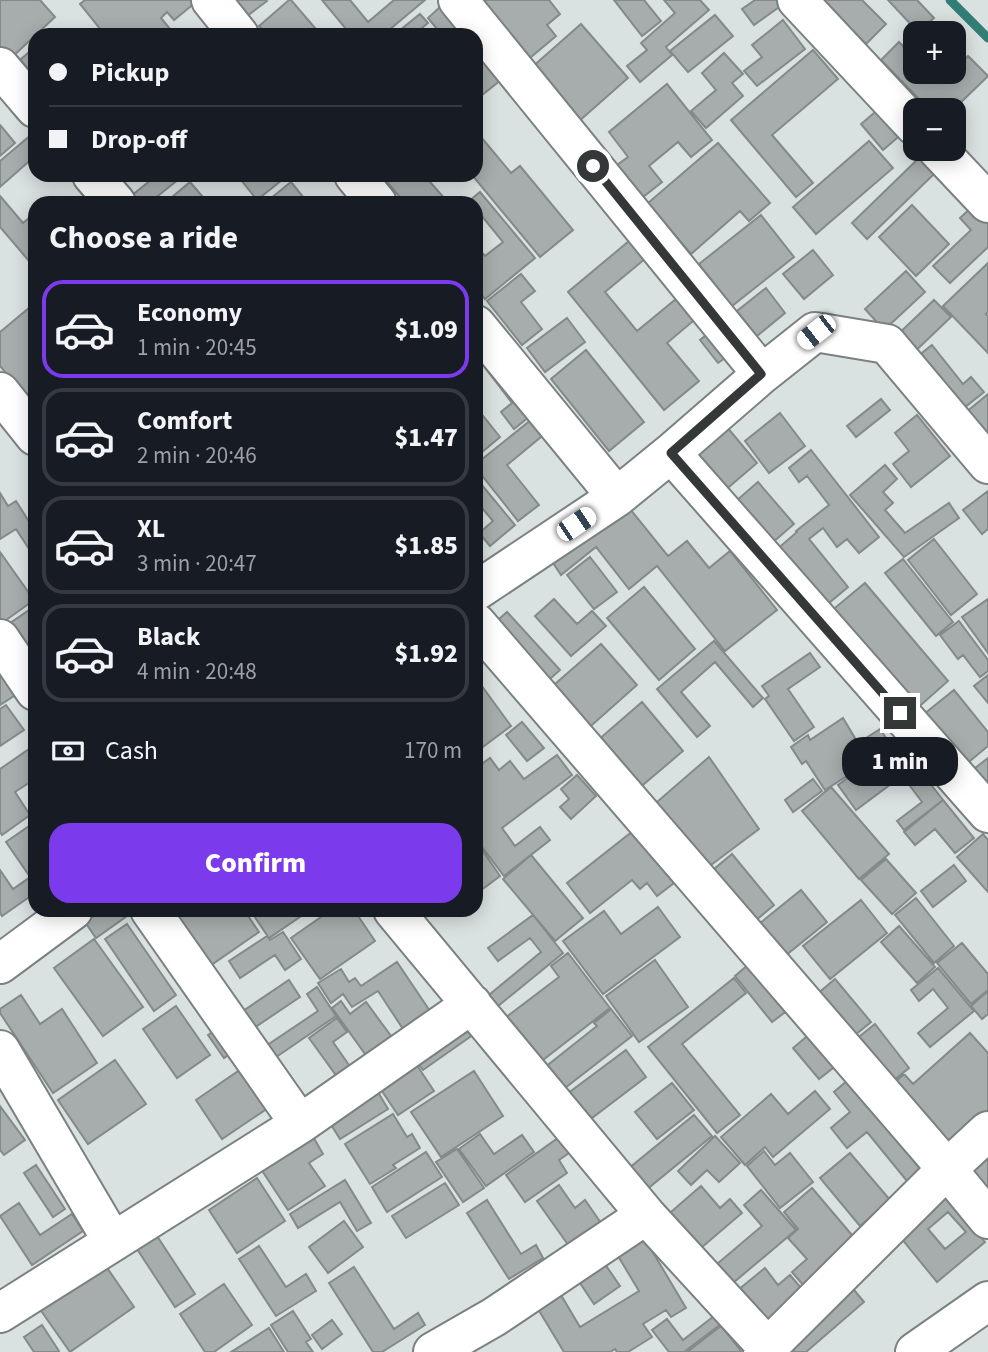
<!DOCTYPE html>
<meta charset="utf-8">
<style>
:root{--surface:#171b24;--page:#242831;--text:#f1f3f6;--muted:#9ea1a6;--line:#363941;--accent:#7c3aed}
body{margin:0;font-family:"Source Sans 3",sans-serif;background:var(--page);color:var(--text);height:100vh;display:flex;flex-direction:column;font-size:26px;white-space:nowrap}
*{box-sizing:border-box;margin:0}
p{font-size:23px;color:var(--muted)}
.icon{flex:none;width:38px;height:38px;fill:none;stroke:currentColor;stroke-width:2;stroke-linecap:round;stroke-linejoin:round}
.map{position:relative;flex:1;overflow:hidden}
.sheet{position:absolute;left:28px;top:196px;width:455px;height:721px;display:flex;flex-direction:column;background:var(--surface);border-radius:21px;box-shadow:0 4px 18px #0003}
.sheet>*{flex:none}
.banner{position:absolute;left:28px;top:28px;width:455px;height:154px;border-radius:21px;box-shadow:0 4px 18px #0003;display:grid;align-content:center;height:154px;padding:0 21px;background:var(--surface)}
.buttons{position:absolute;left:903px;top:21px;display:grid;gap:14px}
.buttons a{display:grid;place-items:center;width:63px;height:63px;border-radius:14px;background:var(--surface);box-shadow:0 4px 18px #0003;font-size:35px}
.end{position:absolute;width:32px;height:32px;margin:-16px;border:9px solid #353838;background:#fff;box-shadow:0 0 0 4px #fff}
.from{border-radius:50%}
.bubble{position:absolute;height:49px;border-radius:21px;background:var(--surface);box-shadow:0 4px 18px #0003;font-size:23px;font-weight:800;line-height:49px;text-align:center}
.car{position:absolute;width:21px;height:42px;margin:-21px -10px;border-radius:9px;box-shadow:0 0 5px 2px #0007;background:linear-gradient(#fff 24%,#345 0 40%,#fff 0 76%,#345 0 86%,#fff 0)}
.banner b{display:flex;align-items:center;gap:24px;height:66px;font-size:26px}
.banner b+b{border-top:2px solid var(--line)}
.banner i{width:18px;height:18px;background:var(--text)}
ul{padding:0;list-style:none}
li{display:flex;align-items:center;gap:21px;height:98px;margin:0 14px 10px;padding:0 7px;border:4px solid var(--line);border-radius:21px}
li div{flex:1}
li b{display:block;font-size:26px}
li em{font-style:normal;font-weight:800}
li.selected{border-color:var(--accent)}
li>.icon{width:63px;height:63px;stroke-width:1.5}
h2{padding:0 21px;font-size:32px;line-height:84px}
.pay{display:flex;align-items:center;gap:18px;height:77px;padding:0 21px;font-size:26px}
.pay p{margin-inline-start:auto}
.action{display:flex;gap:14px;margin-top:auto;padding:14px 21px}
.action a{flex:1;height:80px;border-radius:21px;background:var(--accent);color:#fff;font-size:28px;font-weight:800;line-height:80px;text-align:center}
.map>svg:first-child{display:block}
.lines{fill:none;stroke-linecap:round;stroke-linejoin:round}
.stream{stroke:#327e77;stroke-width:9}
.building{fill:#a6adac;stroke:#838a89;stroke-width:2;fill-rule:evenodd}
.minor-casing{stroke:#7a8180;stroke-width:42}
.minor{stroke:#fff;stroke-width:38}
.route{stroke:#353838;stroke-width:9}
</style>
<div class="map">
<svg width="988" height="1352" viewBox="0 0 988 1352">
<rect width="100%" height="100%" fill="#dae2e1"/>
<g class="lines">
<path class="stream" d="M950,0L988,38"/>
</g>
<path class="building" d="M0,0H40L55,17L10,59L0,48Z
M85,0H195L196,2L174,20L167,12L161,18L175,35H105L80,4Z
M234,0H266L267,1L247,16Z
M289,0H291L321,35H267L259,26Z
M322,0H350L368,22L394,0H425L383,35H351Z
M486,0H549L560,14L547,25L556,36L525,62L478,6Z
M614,0H644L661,21L642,36Z
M664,0H700L709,10L666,47L672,55L640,82L627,66L647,50L641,43L675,13Z
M755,0H778L782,5L754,25L742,9Z
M823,0H862L886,24L866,44Z
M888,0H917L934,18L918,32Z
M440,7L464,35H442L428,18Z
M420,14L428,23L415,34L416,35H394Z
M715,15L733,36L688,72L670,51Z
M783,20L805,49L757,86L744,71L762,57L752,45Z
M581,24L628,78L578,122L531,68Z
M899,42L915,58V72H929L941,83L952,72H954V70L968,56L988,76L953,110H930L881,60Z
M35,47V90L14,65Z
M813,50L838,79L772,135L813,183L796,197L731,120Z
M724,53L743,74L732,83L743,96L706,128L691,111L716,90L702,73Z
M489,54L507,75L476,100V64Z
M667,84L712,140L691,157L678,142L649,166L662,182L643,197L617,165L628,157L609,132Z
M880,108L903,133L883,150L861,124Z
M0,125L15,143L0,156Z
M476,131L511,173L520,166L573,230L540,257L472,175H476Z
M31,135L35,140V156L0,187V161Z
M869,141L893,168L816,234L793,207Z
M718,143L770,203L749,221L740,211L691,254L648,203Z
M920,157L935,173L867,239L852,223Z
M157,175H184L149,203H135L130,197Z
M237,175H287V176L257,200Z
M381,175H424L446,200L442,203H405Z
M190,182L208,203H165Z
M291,182L308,203H265Z
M480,192L535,258L485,299L476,288V246L485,256L503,242L476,209V203H471L469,201Z
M0,196L23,223L35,213V268L0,227Z
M912,205L949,244L916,276L879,237Z
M973,206L988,221V247L950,283L933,266L971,230L960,218Z
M761,215L794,257L732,306L699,264Z
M635,236L651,254L605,292L637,331L687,290L705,311L667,343L699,381L664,410L568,292Z
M813,250L833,275L804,299L783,274Z
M988,263V312L986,314L988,316V353L943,306Z
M906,271L925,292L884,330L865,309Z
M521,274L535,291L521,302L542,329L522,345L487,301Z
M766,288L785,313L757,336L737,311Z
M934,300L951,317L908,358L891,341Z
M35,303V388L25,396L0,366V332Z
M567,318L585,342L545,372L527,348Z
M716,327L735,351L718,363L700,340Z
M932,345L963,384L971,377L984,392L955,415L912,361Z
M586,350L644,422L609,451L551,379Z
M497,354L540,408L514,429L501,412L512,403L483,365Z
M988,394V455L958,419Z
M881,399L890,410L856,437L847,426Z
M476,407L500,437L476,457Z
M541,412L553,427L507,465L539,505L518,521L476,468V464Z
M780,413L805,446L769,473L745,441Z
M917,415L950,456L911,487L893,464L909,451L895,433Z
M721,420L757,463L723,492L687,448Z
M811,450L879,537L859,553L847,539L837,547L823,528L809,539L848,587L823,608L775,551L797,532L796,531L829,505L807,476L799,482L789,468Z
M885,465L897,479L883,492L893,503L885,510L905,533L949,503L959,518L904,557L850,495Z
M476,478L515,525L490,546L479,533L493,521L476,501Z
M758,482L794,524L772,543L736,501Z
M988,491V529L982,534L963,510Z
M0,493L8,506L16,501L35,531V554L33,555L16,529L0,539Z
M626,504L668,556L687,541L709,568L730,551L777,610L725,651L657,566L629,589L596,547L561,575L553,563Z
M934,539L977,594L951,615L908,560Z
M0,552L34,600L2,623L0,621Z
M590,557L617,592L594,609L567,575Z
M903,559L953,622L936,636L885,573Z
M865,583L948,681L914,711L830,612Z
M644,587L695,649L659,680L607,618Z
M554,599L577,624L592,611L606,626L571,656L535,616Z
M988,599V653L962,617Z
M35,606V661L3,628Z
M507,612L560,670L543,685L490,627Z
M959,621L988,660V671L980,677L963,655L958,659L940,635Z
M714,641L763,698L753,707L715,662L681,692L710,726L697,737L657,689Z
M601,644L637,685L584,732L548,690Z
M810,653L820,667L788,689L814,727L794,741L765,699L769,696L762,686Z
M0,669L17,694L0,705Z
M988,675V703L974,686Z
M476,678L511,726L476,752Z
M954,690L988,732V746L964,766L923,715Z
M642,702L683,751L631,795L590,747Z
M6,705L24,730L0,746V709Z
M843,718L858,743L880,729L902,762L888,771L878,756L825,790L806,761L802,764L791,747L808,735L810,740Z
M522,722L544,748L527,761L506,735Z
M35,745V779L15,792L30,815L2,835L0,832V769Z
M557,755L572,775L502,828L515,846L540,827L550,840L504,876L476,839V768L490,758L499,770L510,761L524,779Z
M709,757L759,829L703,871L650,808Z
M988,758V793L970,772Z
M873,760L891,784L856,810L838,785Z
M915,764L943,800L904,830L897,821L922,802L901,774Z
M577,775L596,796L571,819L560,807L569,799L561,789Z
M813,779L822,791L793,812L785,800Z
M831,787L889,854L859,879L802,811Z
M943,800L974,838L955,853L935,829L915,845L904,832Z
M35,822V838L30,841L35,849V884L6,842Z
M633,831L674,883L657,896L647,883L640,889L632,880L590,913L567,883Z
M983,834L988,840V892L957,857Z
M476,841L500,876L476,894Z
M732,854L774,905L749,926L707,875Z
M531,855L583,918L555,941L503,879Z
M886,859L916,893L892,914L861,880Z
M954,865L966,881L933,907L921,891Z
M0,870L13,889L29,878L35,887V893L2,916L0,913Z
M801,890L827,922L780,960L754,928Z
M916,898L954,946L934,963L895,915Z
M861,900L887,933L830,979L803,946Z
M658,907L680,937L603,994L563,941L604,911L621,934Z
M102,910H122L127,916L96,938L85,922Z
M163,910H244L259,932L204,970Z
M250,910H310L269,938Z
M331,910H354L375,941L320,979L291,938Z
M533,915L563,953L492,1011L483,1000L541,952L530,938L498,961L488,948Z
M127,924L176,995L154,1011L105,939Z
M899,926L935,967L917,983L881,942Z
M283,932L301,959L285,970L275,955L240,978L229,961L267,936L270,940Z
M94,939L143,1007L103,1036L54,968Z
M962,943L988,974V990L971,1004L937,963Z
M568,953L610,1008L539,1063L505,1018L559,977L551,966Z
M655,960L688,1007L639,1042L606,996Z
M754,960L792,1007L772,1022L735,976Z
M397,962L434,1017L407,1035L378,991L352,1007L343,994L331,1003L318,983L341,969L349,982L355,978L361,986Z
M938,968L974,1011L930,1047L918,1033L948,1008L933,989L919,1001L911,990Z
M734,978L746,993L682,1044L740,1115L717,1133L648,1047Z
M835,979L871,1022L850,1039L815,996Z
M289,980L300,997L248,1032L237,1015Z
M317,987L336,1016L269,1062L260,1050L318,1011L307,994Z
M988,991V1014L982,1019L971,1006Z
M21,995L40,1024L62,1009L97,1063L53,1093L0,1013V1009Z
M341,1001L350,1014L366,1002L394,1040L368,1058L332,1008Z
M176,1006L210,1055L177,1078L143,1029Z
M611,1009L632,1036L561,1091L544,1068L597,1026L594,1023Z
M337,1018L347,1032L333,1042L351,1068L338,1078L309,1038Z
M467,1018L477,1032L423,1070L413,1057Z
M875,1024L909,1068L888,1085L854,1041Z
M223,1025L239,1047L224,1058L208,1035Z
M812,1032L838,1064L819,1079L793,1048Z
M970,1033L988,1053V1120L950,1154L891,1086L904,1074L913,1084Z
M626,1050L646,1077L588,1121L567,1094Z
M412,1058L434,1091L398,1115L376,1082Z
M115,1060L146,1104L88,1144L58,1100Z
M247,1065L274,1104L222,1139L196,1100Z
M474,1071L503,1116L441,1157L411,1112Z
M848,1080L921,1170L907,1181L867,1132L847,1148L831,1128L850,1112L834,1092Z
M672,1083L694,1110L657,1139L635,1112Z
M373,1084L388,1109L340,1139L325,1115Z
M815,1091L830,1109L773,1157L765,1147L745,1165L721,1137L771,1094L788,1114Z
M0,1106L25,1140L4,1155L0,1150Z
M393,1114L407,1137L412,1134L420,1148L393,1165L396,1168L370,1184L345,1144Z
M694,1115L712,1136L646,1190L628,1169Z
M480,1134L494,1154L522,1135L534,1152L486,1186L459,1149Z
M312,1135L323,1154L309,1163L325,1186L288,1210L255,1160Z
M715,1136L740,1163L719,1182L707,1170L691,1185L678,1171Z
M558,1138L569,1153L559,1160L567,1173L525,1202L506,1175Z
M988,1145V1196L963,1168Z
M457,1149L484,1188L463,1202L436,1162Z
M764,1151L775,1165L790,1153L813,1182L780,1208L747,1166Z
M426,1152L442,1177L387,1212L372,1187Z
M850,1153L890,1200L860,1226L820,1178Z
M36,1165L65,1209L53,1217L24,1173Z
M257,1178L285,1221L237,1253L209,1210Z
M345,1180L371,1223L357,1231L340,1202L298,1228L290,1214Z
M445,1183L459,1205L406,1238L392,1216Z
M559,1185L575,1208L585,1200L601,1223L569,1246L537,1201Z
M701,1186L720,1208L730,1199L742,1213L695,1253L664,1218Z
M812,1188L857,1241L804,1286L792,1272L807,1259L788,1238L798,1229L784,1212Z
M761,1190L796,1230L727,1288L711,1269L762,1226L744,1205Z
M943,1192L985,1242L937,1282L896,1232ZM948,1212L966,1232L945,1249L928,1229Z
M487,1200L521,1254L536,1245L543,1258L509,1279L467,1213Z
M19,1203L40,1235L72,1214L83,1231L32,1265L0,1216Z
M344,1221L363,1247L328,1273L309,1247Z
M157,1236L195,1294L175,1307L137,1249Z
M645,1239L686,1308L671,1317L666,1310L643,1324L652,1337L628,1352H617L615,1349L610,1352H564L532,1299L555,1285L580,1327L639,1291L618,1256Z
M259,1246L286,1287L306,1274L316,1291L276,1316L239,1259Z
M598,1254L620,1286L594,1304L572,1271Z
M101,1259L134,1307L70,1352L37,1305Z
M354,1267L394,1329L418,1313L425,1325L382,1352H373L329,1283Z
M765,1268L778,1285L790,1275L807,1295L762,1332L732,1295Z
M224,1284L252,1325L214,1352H205L180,1314Z
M849,1284L864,1302L806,1352H795L784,1340Z
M293,1311L311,1339L306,1342L313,1352H288L271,1325Z
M714,1316L721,1324L684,1352H669L652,1330L667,1319L683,1340Z
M332,1320L342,1334L322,1349L312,1335Z
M42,1325L59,1351L58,1352H34L24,1337Z
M721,1326L741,1351L740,1352H687Z
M269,1328L284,1352H231Z"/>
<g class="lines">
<defs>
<path id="minor" d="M211,0L239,35
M458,0L762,374
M797,0L915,126
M0,67L35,108
M937,149L988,203
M92,175L116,203
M354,175L377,203
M476,325L617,497
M0,392L35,436
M671,453L988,813
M476,591L617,497L671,453L762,374L815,332L887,344L988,464
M476,623L947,1169L988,1219
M0,639L35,691
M150,910L300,1124
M393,910L646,1215L768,1348
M0,964L73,910
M0,1050L113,1242
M0,1313L300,1124L472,1004
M433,1352L494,1317L646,1215
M763,1352L947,1169L988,1131
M915,1352L988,1301"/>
</defs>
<use href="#minor" class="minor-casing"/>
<use href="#minor" class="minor"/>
</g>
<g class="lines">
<path class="route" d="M593,166L761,374L671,453L900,713"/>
</g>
</svg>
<div class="buttons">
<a>+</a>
<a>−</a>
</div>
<i class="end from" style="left:593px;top:166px"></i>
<i class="end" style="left:900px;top:713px"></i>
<div class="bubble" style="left:842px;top:737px;width:116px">1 min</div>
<i class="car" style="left:816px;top:332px;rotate:232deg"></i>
<i class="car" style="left:576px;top:524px;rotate:56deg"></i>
<div class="banner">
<b><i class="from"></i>Pickup</b>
<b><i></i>Drop-off</b>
</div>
<section class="sheet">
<h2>Choose a ride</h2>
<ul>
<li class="selected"><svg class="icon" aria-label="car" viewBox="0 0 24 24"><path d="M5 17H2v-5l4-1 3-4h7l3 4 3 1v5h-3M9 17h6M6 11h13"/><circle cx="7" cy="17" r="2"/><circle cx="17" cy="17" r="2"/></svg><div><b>Economy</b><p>1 min · 20:45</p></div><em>$1.09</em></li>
<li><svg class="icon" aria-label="car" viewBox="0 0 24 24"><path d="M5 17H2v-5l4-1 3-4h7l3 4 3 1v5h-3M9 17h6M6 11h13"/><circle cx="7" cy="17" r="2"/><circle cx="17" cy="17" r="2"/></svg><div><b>Comfort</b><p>2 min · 20:46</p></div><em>$1.47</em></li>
<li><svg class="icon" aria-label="car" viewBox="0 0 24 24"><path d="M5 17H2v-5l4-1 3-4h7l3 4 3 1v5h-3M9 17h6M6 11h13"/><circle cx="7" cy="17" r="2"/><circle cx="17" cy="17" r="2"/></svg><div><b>XL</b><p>3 min · 20:47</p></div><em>$1.85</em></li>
<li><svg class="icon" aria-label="car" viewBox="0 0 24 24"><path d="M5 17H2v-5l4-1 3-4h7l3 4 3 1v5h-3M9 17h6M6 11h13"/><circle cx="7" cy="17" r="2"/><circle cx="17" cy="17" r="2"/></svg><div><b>Black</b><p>4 min · 20:48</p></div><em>$1.92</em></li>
</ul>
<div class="pay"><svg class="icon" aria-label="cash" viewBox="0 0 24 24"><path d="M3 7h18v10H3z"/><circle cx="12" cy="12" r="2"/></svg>Cash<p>170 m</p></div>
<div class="action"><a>Confirm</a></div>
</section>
</div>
